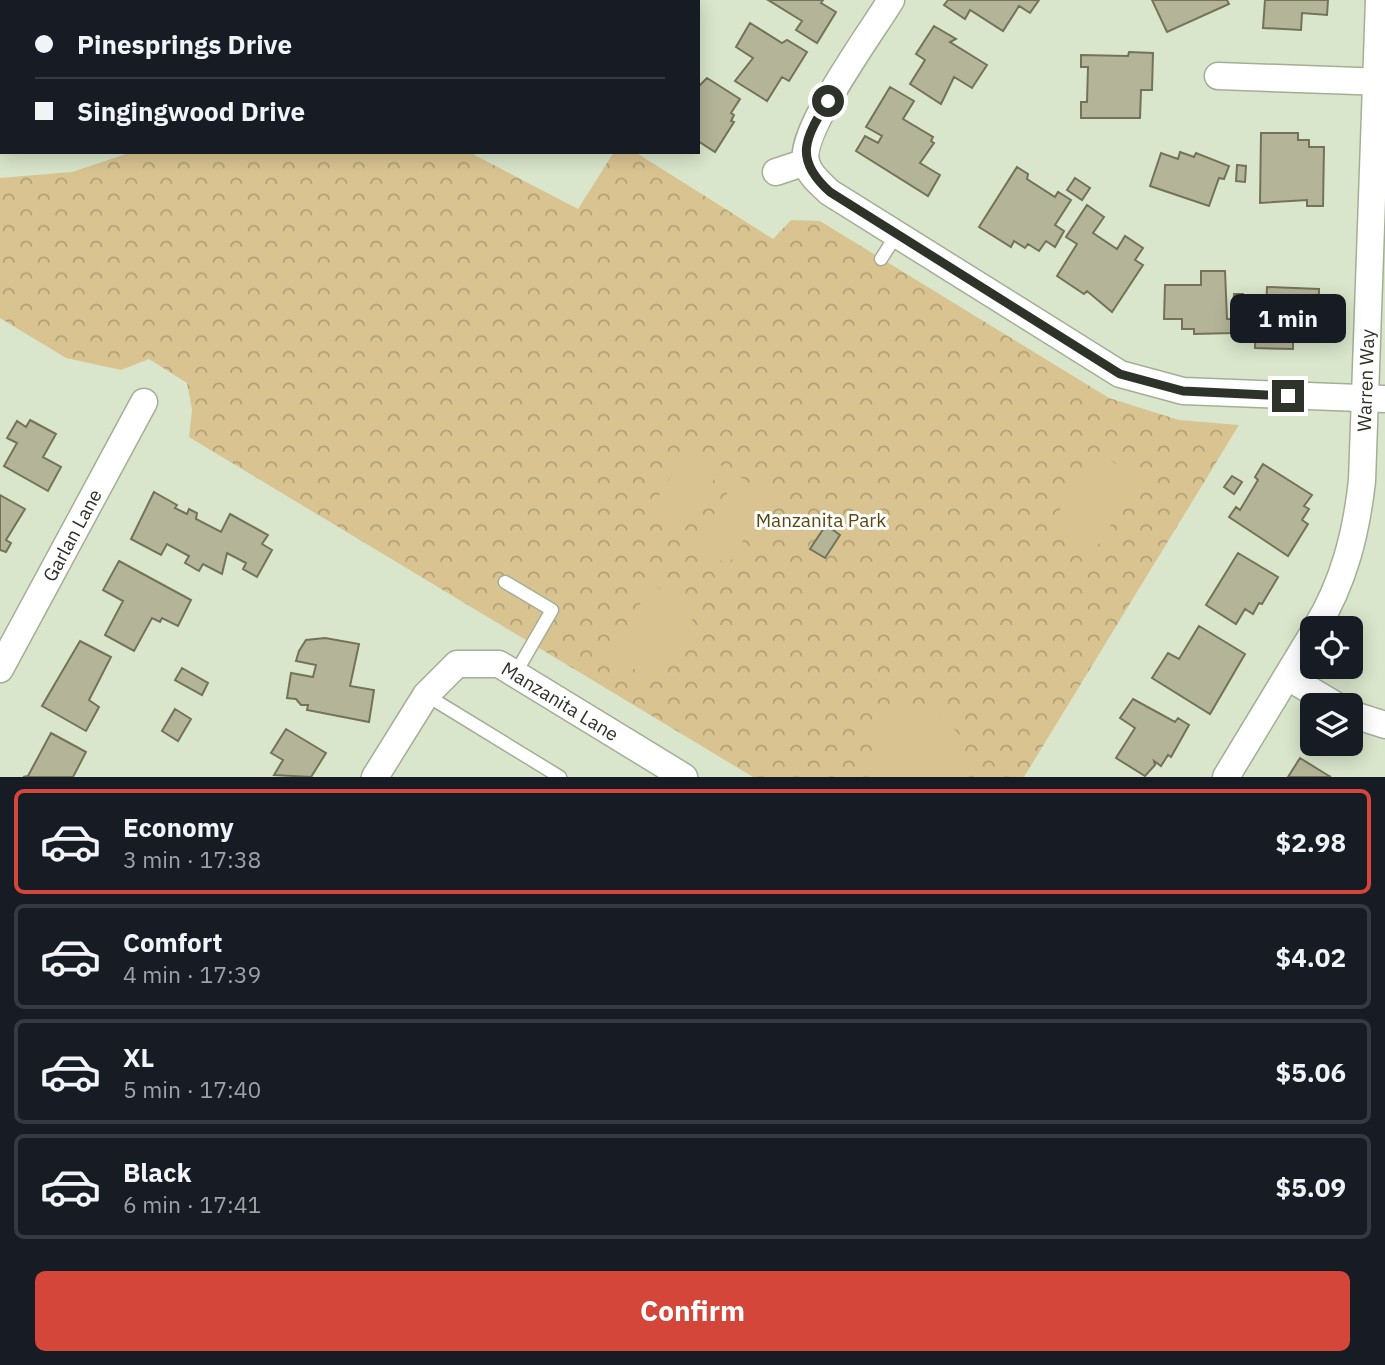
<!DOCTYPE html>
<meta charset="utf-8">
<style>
:root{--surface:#171b24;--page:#20242c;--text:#f1f3f6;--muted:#9ea1a6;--line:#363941;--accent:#d44639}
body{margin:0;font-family:"IBM Plex Sans",sans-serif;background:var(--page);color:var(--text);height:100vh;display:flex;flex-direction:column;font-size:26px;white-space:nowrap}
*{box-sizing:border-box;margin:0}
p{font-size:23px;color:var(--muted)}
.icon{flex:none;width:38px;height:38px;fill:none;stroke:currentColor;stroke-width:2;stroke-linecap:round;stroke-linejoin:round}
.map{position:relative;height:777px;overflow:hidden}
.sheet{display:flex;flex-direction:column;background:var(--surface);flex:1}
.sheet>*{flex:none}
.top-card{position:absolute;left:0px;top:0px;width:700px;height:154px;box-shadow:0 4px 18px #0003;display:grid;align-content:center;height:154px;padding:0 35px;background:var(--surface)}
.fabs{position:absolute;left:1300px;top:616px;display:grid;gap:14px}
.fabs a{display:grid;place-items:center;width:63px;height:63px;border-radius:10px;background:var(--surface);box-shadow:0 4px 18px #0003;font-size:35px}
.end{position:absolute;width:32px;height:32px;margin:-16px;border:9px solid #2e3329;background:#fff;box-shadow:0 0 0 4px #fff}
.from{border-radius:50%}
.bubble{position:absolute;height:49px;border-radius:10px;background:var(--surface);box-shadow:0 4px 18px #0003;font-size:23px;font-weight:700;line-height:49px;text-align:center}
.top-card b{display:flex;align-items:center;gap:24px;height:66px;font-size:26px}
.top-card b+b{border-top:2px solid var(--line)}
.top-card i{width:18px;height:18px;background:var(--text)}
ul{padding:12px 0 0;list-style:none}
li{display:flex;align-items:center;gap:21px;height:105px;margin:0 14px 10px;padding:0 21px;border:4px solid var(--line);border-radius:10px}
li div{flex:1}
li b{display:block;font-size:26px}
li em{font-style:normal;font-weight:700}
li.on{border-color:var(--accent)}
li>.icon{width:63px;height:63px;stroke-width:1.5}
.button{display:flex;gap:14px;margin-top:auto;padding:14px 35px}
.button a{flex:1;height:80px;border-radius:10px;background:var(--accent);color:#fff;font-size:28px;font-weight:700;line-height:80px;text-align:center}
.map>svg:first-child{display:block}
.park{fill:url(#park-crowns)}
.pitch{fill:#d9c491}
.building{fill:#b4b598;stroke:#737359;stroke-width:2}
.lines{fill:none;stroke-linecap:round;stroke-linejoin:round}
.lane-casing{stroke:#a3af95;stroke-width:15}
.street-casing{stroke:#a3af95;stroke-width:29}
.lane{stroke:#fff;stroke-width:12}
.street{stroke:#fff;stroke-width:26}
.route{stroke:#2e3329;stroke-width:9}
.labels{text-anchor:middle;stroke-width:6;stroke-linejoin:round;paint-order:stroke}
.street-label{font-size:19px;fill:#2e3329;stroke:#fff}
.park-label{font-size:19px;fill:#5b470d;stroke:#fff}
</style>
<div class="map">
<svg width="1385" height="777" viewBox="0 0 1385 777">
<defs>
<pattern id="park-crowns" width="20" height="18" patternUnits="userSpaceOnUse" patternTransform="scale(1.75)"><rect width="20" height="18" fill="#d9c491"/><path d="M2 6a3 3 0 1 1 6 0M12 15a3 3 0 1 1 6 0" fill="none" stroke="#b0a076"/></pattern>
</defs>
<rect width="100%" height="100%" fill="#d9e6cb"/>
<path class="park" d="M132,152H469L578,209L614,152H635L773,239L791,220L820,221L1109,398L1179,420L1239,425L1024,777H753L189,437L192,410L187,383L149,359L121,370L66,358L0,318V178L72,172Z"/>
<path class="pitch" d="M690,446L722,466L679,535L647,515Z
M1096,452L1140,478L1093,553L1050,526Z
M738,476L770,496L728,565L695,545Z
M652,584L697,612L655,682L610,654Z
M931,705L965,741L961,777H875L870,736L900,706Z"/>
<path class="building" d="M768,0H823L821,3L836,12L817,43L796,30L802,21Z
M948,0H1039L1030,13L1019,6L1003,31L970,10L965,19L944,5Z
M1152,0H1227L1229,4L1167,32Z
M1265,0H1328L1327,15L1302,13L1301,30L1263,28Z
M750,23L782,43L787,40L807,52L789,81L782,77L767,101L735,81L753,58L736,47Z
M934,26L956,39L950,42L987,65L972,88L954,77L941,104L910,84L925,60L916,54Z
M1129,52L1153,53L1152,90H1141L1140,118H1081V102H1087L1088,67H1081V55L1128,56Z
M707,78L740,99L731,113L734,115L731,121L734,122L715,152L698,141V87Z
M890,87L914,101L903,119L933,137L931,141L934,143L920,163L940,175L928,196L856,151L865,136L878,143L882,136L866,127Z
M1261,133H1298V140H1309V147H1324L1323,206H1307V200L1260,203Z
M1180,152L1194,157L1196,153L1229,166L1224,179L1219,178L1209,206L1150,186L1161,153L1178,159Z
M1237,165L1246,166L1245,182L1236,181Z
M1017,167L1028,174L1027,179L1055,197L1058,192L1071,200L1055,225L1064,231L1055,247L1046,241L1039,251L1028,244L1025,248L1014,241L1011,247L979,227Z
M1075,178L1090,188L1082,200L1067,190Z
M1087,205L1104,217L1093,233L1117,249L1125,236L1143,248L1135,260L1143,265L1112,312L1087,291L1084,294L1057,276L1077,244L1066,237Z
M1201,271H1225L1227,319H1233V333L1194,334V329H1182V319H1164L1165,285H1201Z
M1267,287L1319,289L1318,334H1293V349L1255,348L1256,312H1266Z
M1234,294H1243V312H1233Z
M30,420L56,434L43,457L61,467L48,491L4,466L17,443L7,438L17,421L26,427Z
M1263,464L1312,495L1304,506L1309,509L1302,520L1308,524L1288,556L1229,517L1236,507L1240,510L1258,480L1255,477Z
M1232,476L1242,482L1234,494L1224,487Z
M154,492L177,505L175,508L187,514L189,509L197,513L196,519L221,532L230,514L268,535L262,544L272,550L257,577L243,569L246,563L227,553L222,574L203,564L199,571L185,563L189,556L167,544L161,555L131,539Z
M0,495L25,509L6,540L11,543L6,552L0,550Z
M826,525L840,535L825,558L810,549Z
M1238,553L1278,577L1262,604L1259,603L1253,614L1245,609L1236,624L1206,605Z
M119,561L191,600L178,626L162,618L160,622L152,618L134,651L105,635L123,601L103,590Z
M1199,626L1245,654L1210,714L1152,678L1168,653L1179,659Z
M325,638L359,644L350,686L374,690L369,722L307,710L308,705H301L296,699L287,698L291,673L313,677L316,665L296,661L299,651L306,640Z
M80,641L111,657L89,700L99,707L86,731L42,706Z
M182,668L208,683L202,695L175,680Z
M1133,699L1175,722L1178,718L1189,725L1171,757L1168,755L1161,766L1154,761L1155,765L1145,776L1116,758L1135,728L1120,718Z
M175,709L191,719L178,741L162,731Z
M286,729L326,753L311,777L274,775L283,760L271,753Z
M51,733L86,752L73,777H23L28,776Z
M1300,758L1329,776L1331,777H1288Z"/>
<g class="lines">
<defs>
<path id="lane" d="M881,259L897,234
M505,582L552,610L515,674
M426,695L560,777"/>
<g id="street">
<path d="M891,0C873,30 798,132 806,162C809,175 821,184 829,192L1120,374L1183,391L1385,399"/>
<path d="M1218,76L1385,82"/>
<path d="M776,172L806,162"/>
<path id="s1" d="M1316,628C1344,582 1356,534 1362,481L1379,0"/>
<path id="s2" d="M0,669L144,402"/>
<path d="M1288,677L1335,705"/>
<path d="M1351,714L1385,725"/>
<path id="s3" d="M375,777L426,695L457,664H499L684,777"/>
<path d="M1226,777L1312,635"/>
</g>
</defs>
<use href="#lane" class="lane-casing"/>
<use href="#street" class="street-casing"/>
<use href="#lane" class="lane"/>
<use href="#street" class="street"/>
</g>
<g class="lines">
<path class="route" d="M828,101C805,138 793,159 830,192L1120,374L1183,391L1288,396"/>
</g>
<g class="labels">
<g class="street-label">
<text dy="7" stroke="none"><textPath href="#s1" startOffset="256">Warren Way</textPath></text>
<text dy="7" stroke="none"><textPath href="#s2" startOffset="152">Garlan Lane</textPath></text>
<text dy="7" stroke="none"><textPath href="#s3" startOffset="254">Manzanita Lane</textPath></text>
</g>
<g class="park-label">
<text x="821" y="527">Manzanita Park</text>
</g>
</g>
</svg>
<div class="fabs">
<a><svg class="icon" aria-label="locate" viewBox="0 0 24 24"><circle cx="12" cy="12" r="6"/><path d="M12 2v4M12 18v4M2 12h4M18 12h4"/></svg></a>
<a><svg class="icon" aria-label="layers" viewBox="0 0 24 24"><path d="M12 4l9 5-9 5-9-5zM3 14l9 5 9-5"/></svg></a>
</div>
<i class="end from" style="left:828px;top:101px"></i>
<i class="end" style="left:1288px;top:396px"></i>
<div class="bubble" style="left:1230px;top:294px;width:116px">1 min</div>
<div class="top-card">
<b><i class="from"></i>Pinesprings Drive</b>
<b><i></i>Singingwood Drive</b>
</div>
</div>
<section class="sheet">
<ul>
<li class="on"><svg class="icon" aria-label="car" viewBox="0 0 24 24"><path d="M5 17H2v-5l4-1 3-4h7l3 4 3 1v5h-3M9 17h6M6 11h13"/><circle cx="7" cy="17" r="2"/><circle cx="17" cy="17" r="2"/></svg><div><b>Economy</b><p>3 min · 17:38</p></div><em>$2.98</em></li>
<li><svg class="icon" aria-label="car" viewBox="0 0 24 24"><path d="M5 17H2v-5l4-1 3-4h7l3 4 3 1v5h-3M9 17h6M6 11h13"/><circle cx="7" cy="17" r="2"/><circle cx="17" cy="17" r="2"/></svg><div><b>Comfort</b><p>4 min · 17:39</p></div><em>$4.02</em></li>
<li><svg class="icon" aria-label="car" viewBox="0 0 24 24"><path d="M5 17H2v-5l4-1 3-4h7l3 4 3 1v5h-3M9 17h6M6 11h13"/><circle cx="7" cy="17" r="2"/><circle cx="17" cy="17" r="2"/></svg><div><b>XL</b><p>5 min · 17:40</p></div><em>$5.06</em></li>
<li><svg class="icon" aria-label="car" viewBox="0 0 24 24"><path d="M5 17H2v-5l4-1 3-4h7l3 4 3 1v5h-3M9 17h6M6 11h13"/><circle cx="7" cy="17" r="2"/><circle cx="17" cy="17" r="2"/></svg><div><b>Black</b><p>6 min · 17:41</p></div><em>$5.09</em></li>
</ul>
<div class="button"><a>Confirm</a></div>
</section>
